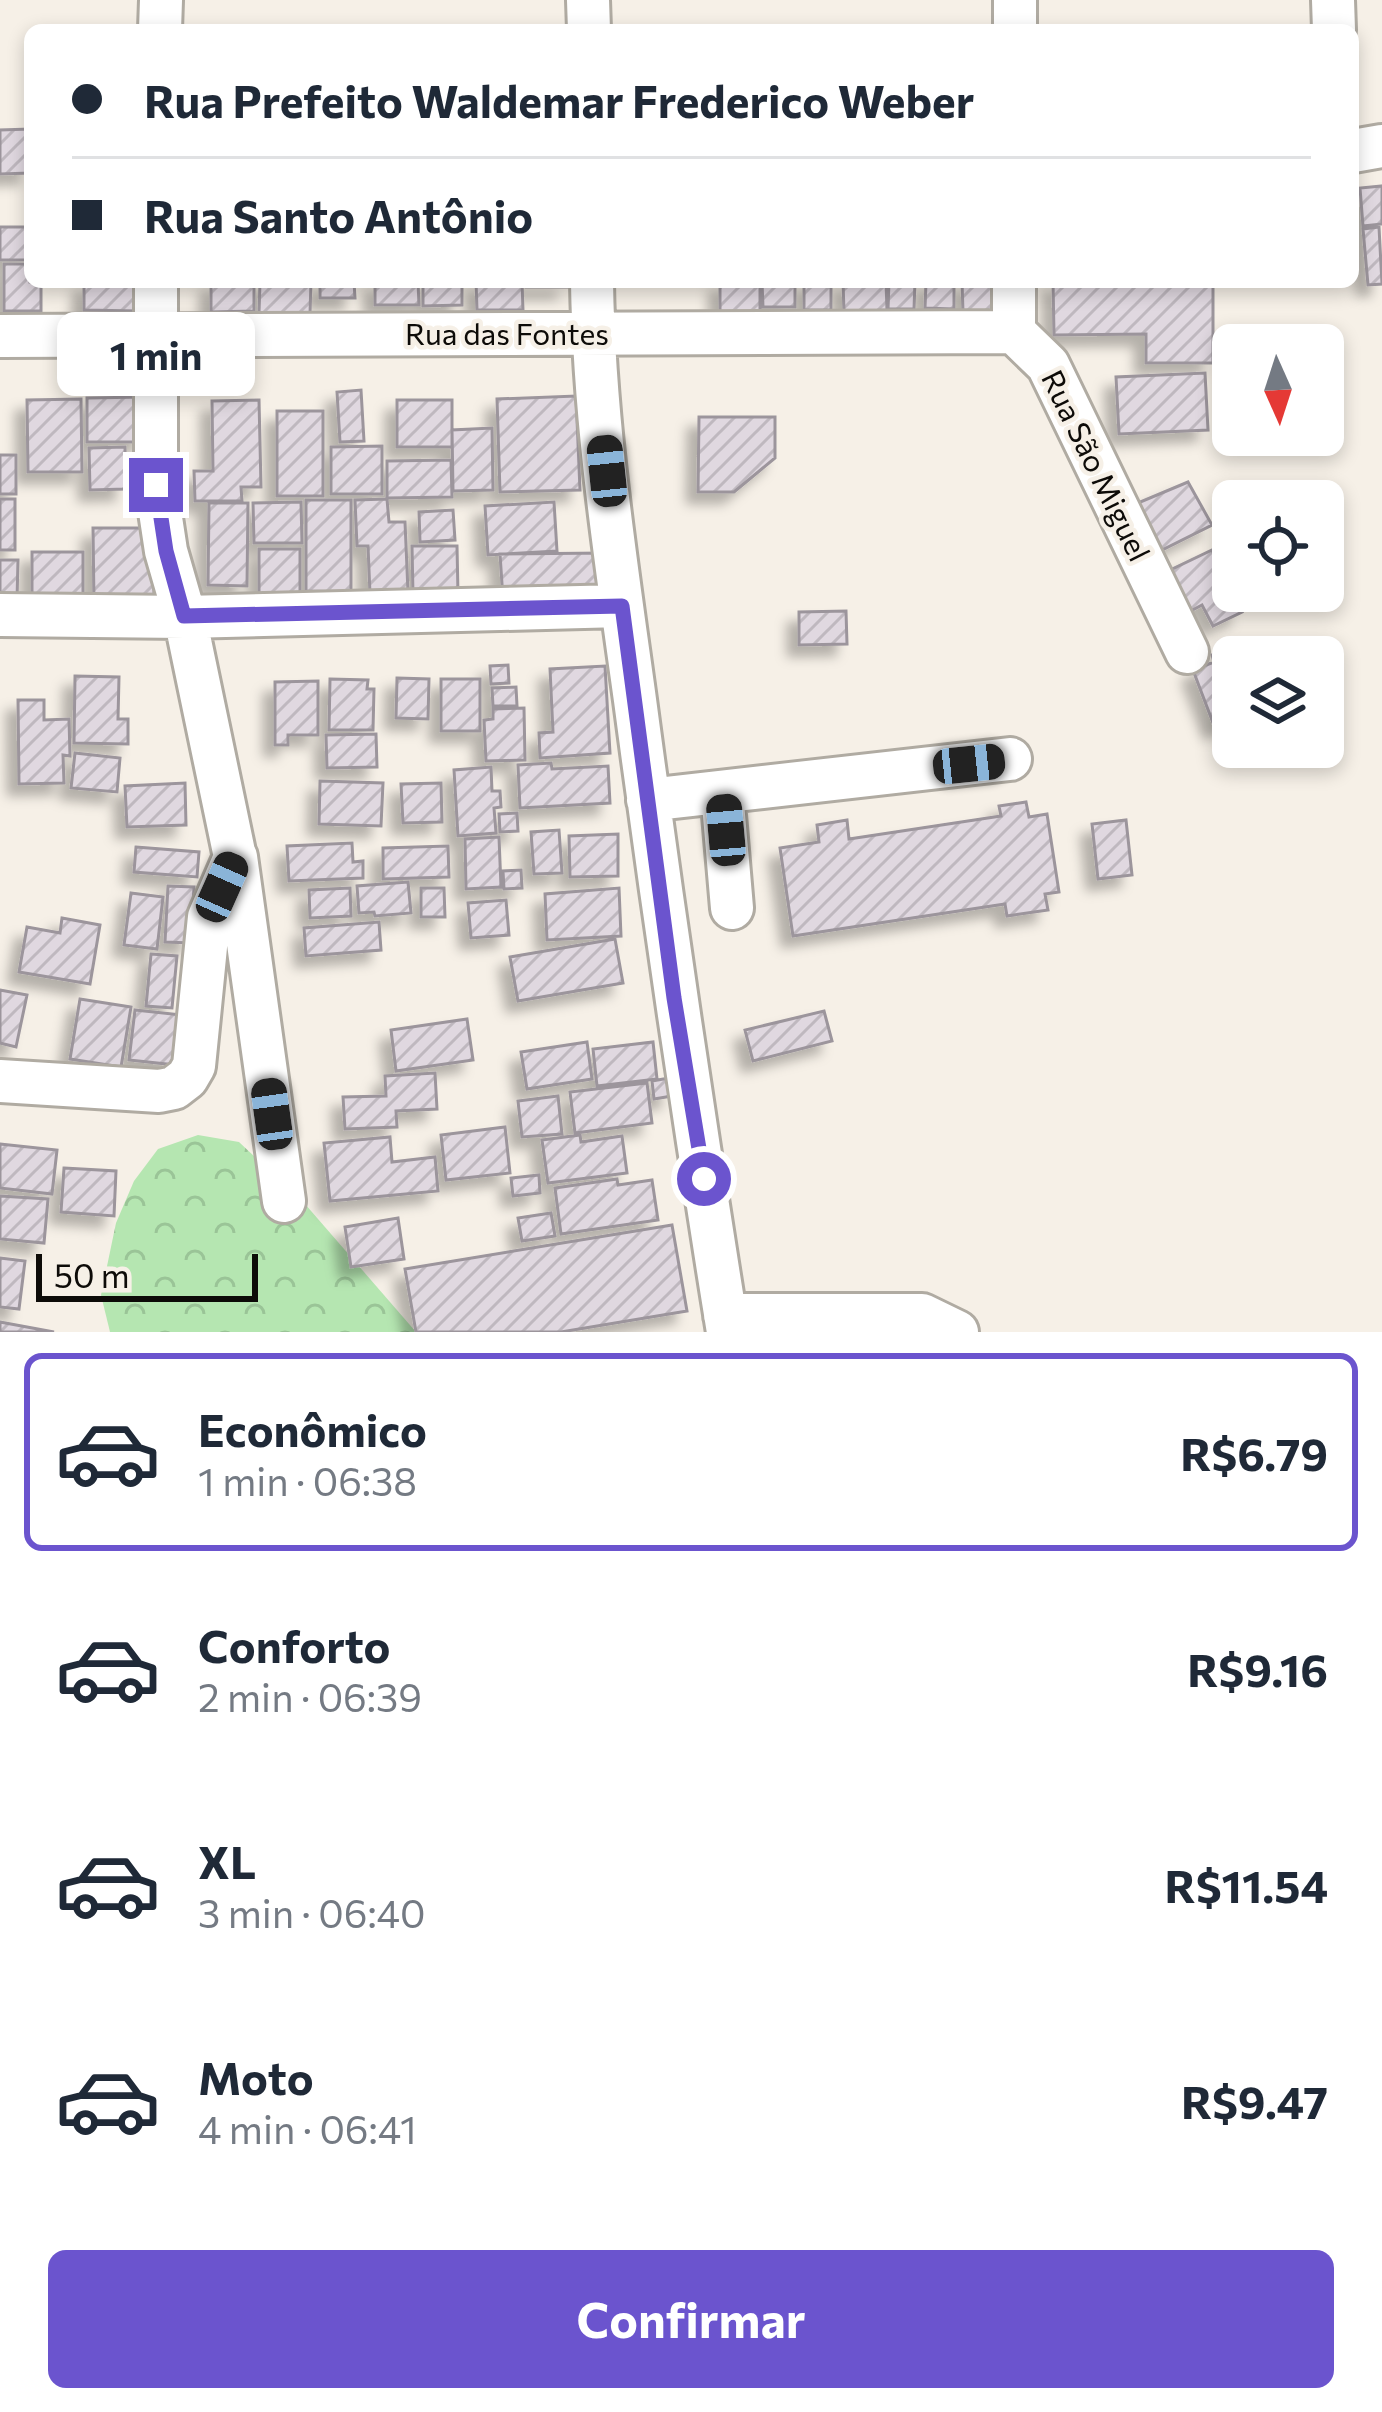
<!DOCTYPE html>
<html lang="pt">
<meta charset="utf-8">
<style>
:root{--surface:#fff;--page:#f2f2f3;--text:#1f2937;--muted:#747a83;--line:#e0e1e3;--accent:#6b54ce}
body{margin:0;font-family:Commissioner,sans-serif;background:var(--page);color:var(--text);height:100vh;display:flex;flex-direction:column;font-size:45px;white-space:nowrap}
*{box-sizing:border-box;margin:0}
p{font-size:39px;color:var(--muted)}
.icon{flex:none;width:66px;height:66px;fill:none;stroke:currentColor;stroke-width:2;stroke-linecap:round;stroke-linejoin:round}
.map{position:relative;height:1332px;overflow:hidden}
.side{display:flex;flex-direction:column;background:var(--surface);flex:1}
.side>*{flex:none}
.top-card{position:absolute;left:24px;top:24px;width:1335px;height:264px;border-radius:18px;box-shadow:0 6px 18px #0003;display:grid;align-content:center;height:264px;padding:0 48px;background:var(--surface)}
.needle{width:78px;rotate:177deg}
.controls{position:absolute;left:1212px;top:324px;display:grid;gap:24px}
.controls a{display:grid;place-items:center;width:132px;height:132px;border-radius:18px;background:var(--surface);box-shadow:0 6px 18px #0003;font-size:60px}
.scale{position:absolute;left:36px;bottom:30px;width:222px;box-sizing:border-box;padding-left:12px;border:6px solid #0d0b08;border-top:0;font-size:33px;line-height:42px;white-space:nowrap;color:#0d0b08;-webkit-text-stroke:9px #f6f0e7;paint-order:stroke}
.end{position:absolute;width:54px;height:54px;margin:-27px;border:15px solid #6b54ce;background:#fff;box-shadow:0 0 0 6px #fff}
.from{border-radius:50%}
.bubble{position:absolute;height:84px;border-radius:18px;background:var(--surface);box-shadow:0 6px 18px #0003;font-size:39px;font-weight:700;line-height:84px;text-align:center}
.car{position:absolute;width:36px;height:72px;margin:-36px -18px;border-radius:15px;box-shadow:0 0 9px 3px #0007;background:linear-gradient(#222 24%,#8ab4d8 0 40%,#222 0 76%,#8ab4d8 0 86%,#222 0)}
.top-card b{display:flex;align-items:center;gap:42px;height:114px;font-size:45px}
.top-card b+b{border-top:3px solid var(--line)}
.top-card i{width:30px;height:30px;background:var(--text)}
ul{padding:21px 0 0;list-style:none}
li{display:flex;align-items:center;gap:36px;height:198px;margin:0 24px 18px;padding:0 24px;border:6px solid transparent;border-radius:18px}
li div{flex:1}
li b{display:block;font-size:45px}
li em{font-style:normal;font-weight:700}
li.on{border-color:var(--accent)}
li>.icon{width:108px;height:108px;stroke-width:1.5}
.button{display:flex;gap:24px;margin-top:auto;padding:24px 48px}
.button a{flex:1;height:138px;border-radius:18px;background:var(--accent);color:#fff;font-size:48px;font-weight:700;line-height:138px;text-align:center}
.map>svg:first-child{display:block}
.forest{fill:url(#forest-crowns)}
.building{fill:url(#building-hatch);stroke:#9c959c;stroke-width:3;filter:url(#shadow)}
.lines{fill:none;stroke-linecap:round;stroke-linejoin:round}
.minor-casing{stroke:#b0aba2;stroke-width:48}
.minor{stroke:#fff;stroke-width:42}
.route{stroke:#6b54ce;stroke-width:15}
.labels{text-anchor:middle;stroke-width:9;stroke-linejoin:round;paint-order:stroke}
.street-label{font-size:30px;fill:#0d0b08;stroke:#f6f0e7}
</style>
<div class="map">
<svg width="1382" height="1332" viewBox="0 0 1382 1332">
<defs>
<pattern id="forest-crowns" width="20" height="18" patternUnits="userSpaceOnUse" patternTransform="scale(3)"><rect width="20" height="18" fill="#b5e6b1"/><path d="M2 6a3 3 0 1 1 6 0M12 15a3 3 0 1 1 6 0" fill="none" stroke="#9ac497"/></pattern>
<pattern id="building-hatch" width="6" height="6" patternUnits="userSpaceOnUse" patternTransform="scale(3)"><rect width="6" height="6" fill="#e0d8e0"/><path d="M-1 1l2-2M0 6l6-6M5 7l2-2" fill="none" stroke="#bfb8bf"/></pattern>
<filter id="shadow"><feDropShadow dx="-11" dy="11" stdDeviation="6" flood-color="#0004"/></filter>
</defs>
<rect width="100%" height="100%" fill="#f6f0e7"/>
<path class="forest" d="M198,1135L239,1142L305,1204L416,1332H110L101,1295L116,1223L134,1181L158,1149Z"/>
<path class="building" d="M30,129V173L0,174V130Z
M1382,186V224L1363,226L1360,188Z
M0,227H30V260H0Z
M1379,227L1382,284L1368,285L1363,229Z
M4,264H30V282H41V311H4Z
M84,282H139L138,311L84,310Z
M211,282H254V311L211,312Z
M260,282H311L310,314L259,313Z
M320,282H354L355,298H320Z
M375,282H418L419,305H375Z
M423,282H462V305L423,306Z
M476,282H522L523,310H477Z
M526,282H567V287H526Z
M720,282H760V313L720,312Z
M762,282H795V307H763Z
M804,282H831V310H804Z
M843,282H886L887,310L844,312Z
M889,282H915L914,309H888Z
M926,282H954V309L925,308Z
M962,282H998L999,312H963Z
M1053,282H1213V363H1146V334L1054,335Z
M1205,373L1208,430L1119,434L1116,377Z
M361,390L364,441L340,442L337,392Z
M576,396L580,490L500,492L497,399Z
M144,397V442H87V398Z
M81,399L82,472H28L27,400Z
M259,400L261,487H241L242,501H195L194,471H213L212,401Z
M397,400H452V447H397Z
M277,411H323V496H277Z
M699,417H775V458L734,492H698Z
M492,428L493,490L453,491L452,430Z
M382,446V494H331V447Z
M125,447L126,489L90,490L89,448Z
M0,455H16V494H0Z
M451,460L452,497L387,498V461Z
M1188,482L1212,525L1158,552L1133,505Z
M0,499H15V550H0Z
M387,499L389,522H405L408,592L370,594L368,546H357L355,500Z
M306,500H351V592L306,591Z
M301,502L302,543H254L253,503Z
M554,502L557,551L488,555L485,506Z
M209,503H248L247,586L208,585Z
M453,510L455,540L420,542L419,512Z
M93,528H154V603L94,604Z
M412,546H457L458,594L413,595Z
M259,549H300V593L259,594Z
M1212,550L1242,612L1213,626L1202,605L1183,615L1162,574Z
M32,552H83V601H32Z
M605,553L607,596L503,599L500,554Z
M0,560H18L17,600L0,599Z
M846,611L847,644L799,645V612Z
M1263,643L1269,657H1233V721L1215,728L1193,670L1214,662L1212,655L1232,648L1234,654Z
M508,665L509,683L491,684L490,666Z
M605,666L610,753L540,758L539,733L553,732L550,669Z
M75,676L119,677L118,719H128V744L74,743Z
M397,678L429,679L428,719L396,718Z
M330,679L368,680L367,689H374L373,730H329Z
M441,679H480V731H441Z
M318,681V735H288V745H275V682Z
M516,687L517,706H493L492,688Z
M18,700H44V720L69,719L70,756L63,755L64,783L19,784Z
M524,708L525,760L486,761L484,720L493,719V709Z
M376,734L377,767L327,768L326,735Z
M75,753L120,758L117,792L71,788Z
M551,763L552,769L608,766L610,803L520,808L518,765Z
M491,767L492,791H500L501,807L494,808L496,833L458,836L454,770Z
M320,781L383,783L381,826L319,824Z
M185,783L186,825L127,827L125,786Z
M441,783L442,822L403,823L401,784Z
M1026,802L1029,817L1047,814L1059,892L1045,894L1048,910L1007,916L1005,904L793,936L780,848L819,842L817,825L847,820L849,839L1001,816L999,806Z
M517,813L518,831L500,832L499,814Z
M1126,820L1132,875L1098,879L1092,824Z
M559,830L562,873L534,874L531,832Z
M618,834V876L570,877L569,836Z
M499,837L501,887L466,889L465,839Z
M352,843L353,862L363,861V878L289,881L287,846Z
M448,846L449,877L383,879V848Z
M136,847L199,852L197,877L134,872Z
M521,870L522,888L504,889L503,871Z
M408,882L411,913L375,916L374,912L359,913L357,886Z
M168,886L194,887L191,943L165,942Z
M350,888L351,916L310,918L309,890Z
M421,888H444L445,917H421Z
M619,888L621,936L547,940L545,894Z
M131,893L163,897L157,949L124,945Z
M506,900L509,935L471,938L468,903Z
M62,918L100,925L90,984L19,972L27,927L60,933Z
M379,922L381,950L306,956L304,928Z
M615,939L623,983L518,1001L510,957Z
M151,954L177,956L172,1008L146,1006Z
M0,990L27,995L16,1047L0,1043Z
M80,999L131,1007L121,1067L70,1059Z
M135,1010L182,1015L176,1065L129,1060Z
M824,1011L832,1041L753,1061L745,1030Z
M467,1019L473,1060L396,1071L391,1030Z
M587,1042L592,1079L527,1089L521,1052Z
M653,1042L657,1079L597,1086L593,1049Z
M435,1073L437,1109L396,1111L397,1127L345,1129L343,1097L386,1096L385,1076Z
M669,1078L672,1096L654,1099L652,1081Z
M647,1083L652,1123L575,1133L570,1092Z
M558,1096L562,1134L522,1137L518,1101Z
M505,1127L510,1173L446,1180L441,1135Z
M580,1135L581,1142L622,1136L627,1173L548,1183L542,1140Z
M390,1137L392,1162L435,1157L438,1191L330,1201L324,1143Z
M0,1144L57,1150L52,1194L0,1188Z
M64,1168L116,1171L114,1216L61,1212Z
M539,1175L540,1193L513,1196L511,1178Z
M617,1179L618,1185L652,1180L658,1220L561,1234L555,1188Z
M0,1196L48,1199L44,1243L0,1239Z
M551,1213L555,1236L522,1241L518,1218Z
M398,1218L404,1259L351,1267L345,1227Z
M672,1225L687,1311L561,1332H416L405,1269Z
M0,1258L25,1261L19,1309L0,1307Z
M0,1322L54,1332H0Z"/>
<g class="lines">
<defs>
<path id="minor" d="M588,0L589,30
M1333,0L1334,30
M160,30L161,0
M1015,30V0
M1353,151L1382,146
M592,282C594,421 616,562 635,700C663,911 694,1122 728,1332
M1014,282V332L1048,365L1187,652
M0,336L1014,332
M0,615L185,617L622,606
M722,792L732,908
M648,800L1010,759
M236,857L284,1201
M0,1081L159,1091L174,1088L187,1078L194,1066L209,917L235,857L185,617L166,551L156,485V282
M725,1315H922L957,1332"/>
</defs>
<use href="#minor" class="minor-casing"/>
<use href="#minor" class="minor"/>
</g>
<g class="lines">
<path class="route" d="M156,485L166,551L184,616L622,606L674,998L704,1179"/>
</g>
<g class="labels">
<g class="street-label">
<text x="507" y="345">Rua das Fontes</text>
<text transform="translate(1095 466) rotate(64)" y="10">Rua São Miguel</text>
</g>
</g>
</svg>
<div class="controls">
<a><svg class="needle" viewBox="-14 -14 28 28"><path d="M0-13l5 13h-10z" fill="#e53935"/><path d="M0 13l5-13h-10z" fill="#747a83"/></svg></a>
<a><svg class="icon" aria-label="locate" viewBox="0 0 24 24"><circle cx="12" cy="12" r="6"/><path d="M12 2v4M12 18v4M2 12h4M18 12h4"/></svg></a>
<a><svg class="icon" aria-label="layers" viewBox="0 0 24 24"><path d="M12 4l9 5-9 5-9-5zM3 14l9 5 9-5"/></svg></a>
</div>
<div class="scale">50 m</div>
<i class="end from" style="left:704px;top:1179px"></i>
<i class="end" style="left:156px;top:485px"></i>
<div class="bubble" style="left:57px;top:312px;width:198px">1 min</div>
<i class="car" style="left:607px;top:471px;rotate:354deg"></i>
<i class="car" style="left:969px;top:764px;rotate:84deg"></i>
<i class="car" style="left:726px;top:830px;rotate:355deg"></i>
<i class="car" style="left:222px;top:887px;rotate:24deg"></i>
<i class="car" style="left:272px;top:1114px;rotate:352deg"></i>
<div class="top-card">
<b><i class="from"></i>Rua Prefeito Waldemar Frederico Weber</b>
<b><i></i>Rua Santo Antônio</b>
</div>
</div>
<section class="side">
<ul>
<li class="on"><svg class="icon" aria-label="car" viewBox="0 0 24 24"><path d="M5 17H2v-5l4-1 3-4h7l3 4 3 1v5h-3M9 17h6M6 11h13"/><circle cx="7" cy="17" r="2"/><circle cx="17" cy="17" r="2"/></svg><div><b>Econômico</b><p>1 min · 06:38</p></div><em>R$6.79</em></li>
<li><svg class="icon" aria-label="car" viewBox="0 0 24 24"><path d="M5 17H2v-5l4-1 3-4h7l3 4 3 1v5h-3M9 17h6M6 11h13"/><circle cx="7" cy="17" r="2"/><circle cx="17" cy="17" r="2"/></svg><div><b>Conforto</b><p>2 min · 06:39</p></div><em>R$9.16</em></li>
<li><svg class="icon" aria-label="car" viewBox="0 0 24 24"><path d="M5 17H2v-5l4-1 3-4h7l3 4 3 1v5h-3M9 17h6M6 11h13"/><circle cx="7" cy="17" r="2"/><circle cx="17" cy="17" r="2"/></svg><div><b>XL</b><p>3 min · 06:40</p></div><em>R$11.54</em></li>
<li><svg class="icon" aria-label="car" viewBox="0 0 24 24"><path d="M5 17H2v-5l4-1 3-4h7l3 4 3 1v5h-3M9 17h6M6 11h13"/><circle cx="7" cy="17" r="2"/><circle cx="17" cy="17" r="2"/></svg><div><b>Moto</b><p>4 min · 06:41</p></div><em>R$9.47</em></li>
</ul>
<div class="button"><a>Confirmar</a></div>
</section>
